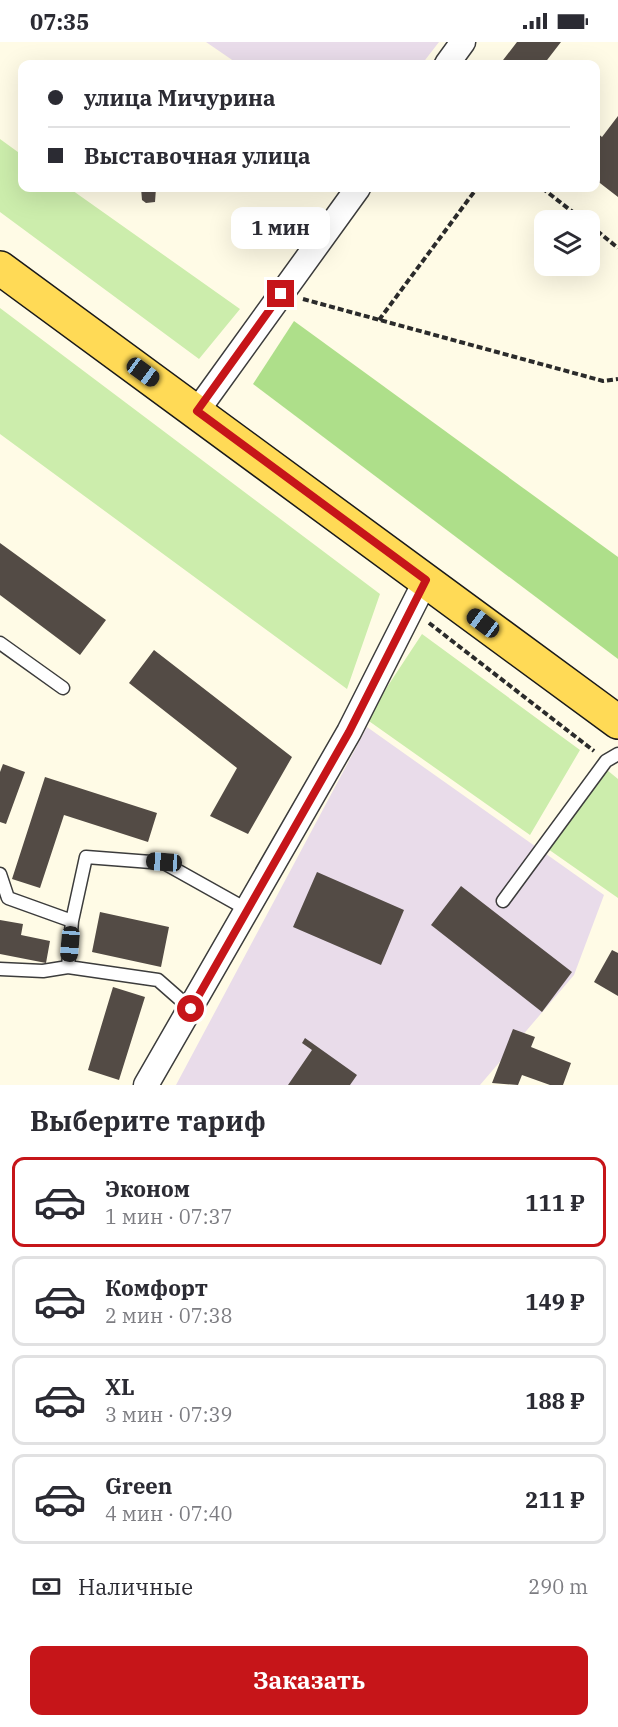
<!DOCTYPE html>
<html lang="ru">
<meta charset="utf-8">
<style>
:root{--surface:#fff;--page:#f7f7f7;--text:#2b2b33;--muted:#7c7c81;--line:#e1e1e2;--accent:#c61519}
body{margin:0;font-family:"IBM Plex Serif",serif;background:var(--page);color:var(--text);height:100vh;display:flex;flex-direction:column;font-size:22px;white-space:nowrap}
*{box-sizing:border-box;margin:0}
p{font-size:20px;color:var(--muted)}
.icon{flex:none;width:33px;height:33px;fill:none;stroke:currentColor;stroke-width:2;stroke-linecap:round;stroke-linejoin:round}
.map{position:relative;height:1043px;overflow:hidden}
.sheet{display:flex;flex-direction:column;background:var(--surface);flex:1}
.sheet>*{flex:none}
.guide{position:absolute;left:18px;top:18px;width:582px;height:132px;border-radius:12px;box-shadow:0 6px 24px #0002;display:grid;align-content:center;height:132px;padding:0 30px;background:var(--surface)}
.fabs{position:absolute;left:534px;top:168px;display:grid;gap:12px}
.fabs a{display:grid;place-items:center;width:66px;height:66px;border-radius:12px;background:var(--surface);box-shadow:0 6px 24px #0002;font-size:30px}
.end{position:absolute;width:27px;height:27px;margin:-14px;border:8px solid #c61519;background:#fff;box-shadow:0 0 0 3px #fff}
.from{border-radius:50%}
.bubble{position:absolute;height:42px;border-radius:12px;background:var(--surface);box-shadow:0 6px 24px #0002;font-size:20px;font-weight:700;line-height:42px;text-align:center}
.car{position:absolute;width:18px;height:36px;margin:-18px -9px;border-radius:8px;box-shadow:0 0 4px 2px #0007;background:linear-gradient(#222 24%,#8ab4d8 0 40%,#222 0 76%,#8ab4d8 0 86%,#222 0)}
.guide b{display:flex;align-items:center;gap:21px;height:57px;font-size:22px}
.guide b+b{border-top:2px solid var(--line)}
.guide i{width:15px;height:15px;background:var(--text)}
ul{padding:0;list-style:none}
li{display:flex;align-items:center;gap:18px;height:90px;margin:0 12px 9px;padding:0 18px;border:3px solid var(--line);border-radius:12px}
li div{flex:1}
li b{display:block;font-size:22px}
li em{font-style:normal;font-weight:700}
li.on{border-color:var(--accent)}
li>.icon{width:54px;height:54px;stroke-width:1.5}
h2{padding:0 30px;font-size:27px;line-height:72px}
.pay{display:flex;align-items:center;gap:15px;height:66px;padding:0 30px;font-size:22px}
.pay p{margin-inline-start:auto}
.cta{display:flex;gap:12px;margin-top:auto;padding:12px 30px}
.cta a{flex:1;height:69px;border-radius:12px;background:var(--accent);color:#fff;font-size:24px;font-weight:700;line-height:69px;text-align:center}
.status{display:flex;justify-content:space-between;align-items:center;height:42px;padding:0 30px;background:var(--surface);direction:ltr}
.status svg{height:16px;fill:currentColor}
.map>svg:first-child{display:block}
.industrial{fill:#e9dcea}
.green{fill:#ccedac}
.forest{fill:#aedf8a}
.building{fill:#534b45}
.lines{fill:none;stroke-linecap:round;stroke-linejoin:round}
.lane-casing{stroke:#3c3c3c;stroke-width:15}
.street-casing{stroke:#3c3c3c;stroke-width:27}
.primary-casing{stroke:#1a1a1a;stroke-width:36}
.path{stroke:#2b2b2b;stroke-width:4;stroke-dasharray:6 3;stroke-linecap:butt}
.lane{stroke:#fff;stroke-width:12}
.street{stroke:#fff;stroke-width:24}
.primary{stroke:#ffda56;stroke-width:33}
.route{stroke:#c61519;stroke-width:8}
</style>
<div class="status"><b>07:35</b><svg viewBox="0 0 49 12"><path d="M0 12V9h3v3zM5 12V6h3v6zM10 12V3h3v9zM15 12V0h3v12zM26 1h20v11H26zM47 4h2v5h-2z"/></svg></div>
<div class="map">
<svg width="618" height="1043" viewBox="0 0 618 1043">
<rect width="100%" height="100%" fill="#fffbe6"/>
<path class="industrial" d="M206,0H439L422,22H238Z
M367,685L604,853L574,933L480,1043H176Z"/>
<path class="green" d="M0,97L22,113V146H69L240,267L199,317L0,170Z
M0,266L380,552L347,647L0,392Z
M422,592L580,708L530,793L366,677Z
M607,728L618,737V856L548,807Z"/>
<path class="forest" d="M294,279L618,515V617L253,342Z"/>
<path class="building" d="M517,0H561L544,22H500Z
M618,74V155L596,138V90L602,95Z
M141,146H156L155,160L146,161L142,158Z
M0,501L106,578L80,613L0,553Z
M154,608L292,715L248,792L210,774L237,726L129,641Z
M3,722L25,730L6,782L0,780V730Z
M45,735L157,771L148,800L64,773L40,846L12,837Z
M317,830L404,868L381,923L293,885Z
M461,844L572,930L542,970L431,883Z
M100,870L169,885L161,925L92,910Z
M0,878L23,882L21,893L50,899L46,921L0,912Z
M612,908L618,911V954L594,940Z
M113,945L145,955L119,1038L88,1028Z
M513,987L535,995L531,1005L571,1021L563,1043H550L522,1033L518,1043L492,1041Z
M305,996L357,1033L350,1043H288L312,1008L302,1001Z"/>
<g class="lines">
<defs>
<path id="lane" d="M0,601L63,646
M0,832L8,856L72,879L86,815L164,821L248,868
M503,859L606,719L618,712
M72,879L68,925L158,938L191,967
M0,927L43,929L68,925"/>
<path id="street" d="M447,22L463,0
M197,369L358,146
M146,1043L349,690L426,538"/>
<path id="primary" d="M0,226L618,680"/>
</defs>
<use href="#lane" class="lane-casing"/>
<use href="#street" class="street-casing"/>
<use href="#primary" class="primary-casing"/>
<path class="path" d="M542,146L583,178
M590,183L618,206
M303,257L603,339L618,337
M379,278L477,146
M429,581L594,709"/>
<use href="#lane" class="lane"/>
<use href="#street" class="street"/>
<use href="#primary" class="primary"/>
</g>
<g class="lines">
<path class="route" d="M191,967L349,690L426,538L197,369L281,252"/>
</g>
</svg>
<div class="fabs">
<a><svg class="icon" aria-label="layers" viewBox="0 0 24 24"><path d="M12 4l9 5-9 5-9-5zM3 14l9 5 9-5"/></svg></a>
</div>
<i class="end from" style="left:191px;top:967px"></i>
<i class="end" style="left:281px;top:252px"></i>
<div class="bubble" style="left:231px;top:165px;width:99px">1 мин</div>
<i class="car" style="left:143px;top:330px;rotate:126deg"></i>
<i class="car" style="left:483px;top:581px;rotate:307deg"></i>
<i class="car" style="left:164px;top:820px;rotate:274deg"></i>
<i class="car" style="left:70px;top:902px;rotate:185deg"></i>
<div class="guide">
<b><i class="from"></i>улица Мичурина</b>
<b><i></i>Выставочная улица</b>
</div>
</div>
<section class="sheet">
<h2>Выберите тариф</h2>
<ul>
<li class="on"><svg class="icon" aria-label="car" viewBox="0 0 24 24"><path d="M5 17H2v-5l4-1 3-4h7l3 4 3 1v5h-3M9 17h6M6 11h13"/><circle cx="7" cy="17" r="2"/><circle cx="17" cy="17" r="2"/></svg><div><b>Эконом</b><p>1 мин · 07:37</p></div><em>111 ₽</em></li>
<li><svg class="icon" aria-label="car" viewBox="0 0 24 24"><path d="M5 17H2v-5l4-1 3-4h7l3 4 3 1v5h-3M9 17h6M6 11h13"/><circle cx="7" cy="17" r="2"/><circle cx="17" cy="17" r="2"/></svg><div><b>Комфорт</b><p>2 мин · 07:38</p></div><em>149 ₽</em></li>
<li><svg class="icon" aria-label="car" viewBox="0 0 24 24"><path d="M5 17H2v-5l4-1 3-4h7l3 4 3 1v5h-3M9 17h6M6 11h13"/><circle cx="7" cy="17" r="2"/><circle cx="17" cy="17" r="2"/></svg><div><b>XL</b><p>3 мин · 07:39</p></div><em>188 ₽</em></li>
<li><svg class="icon" aria-label="car" viewBox="0 0 24 24"><path d="M5 17H2v-5l4-1 3-4h7l3 4 3 1v5h-3M9 17h6M6 11h13"/><circle cx="7" cy="17" r="2"/><circle cx="17" cy="17" r="2"/></svg><div><b>Green</b><p>4 мин · 07:40</p></div><em>211 ₽</em></li>
</ul>
<div class="pay"><svg class="icon" aria-label="cash" viewBox="0 0 24 24"><path d="M3 7h18v10H3z"/><circle cx="12" cy="12" r="2"/></svg>Наличные<p>290 m</p></div>
<div class="cta"><a>Заказать</a></div>
</section>
